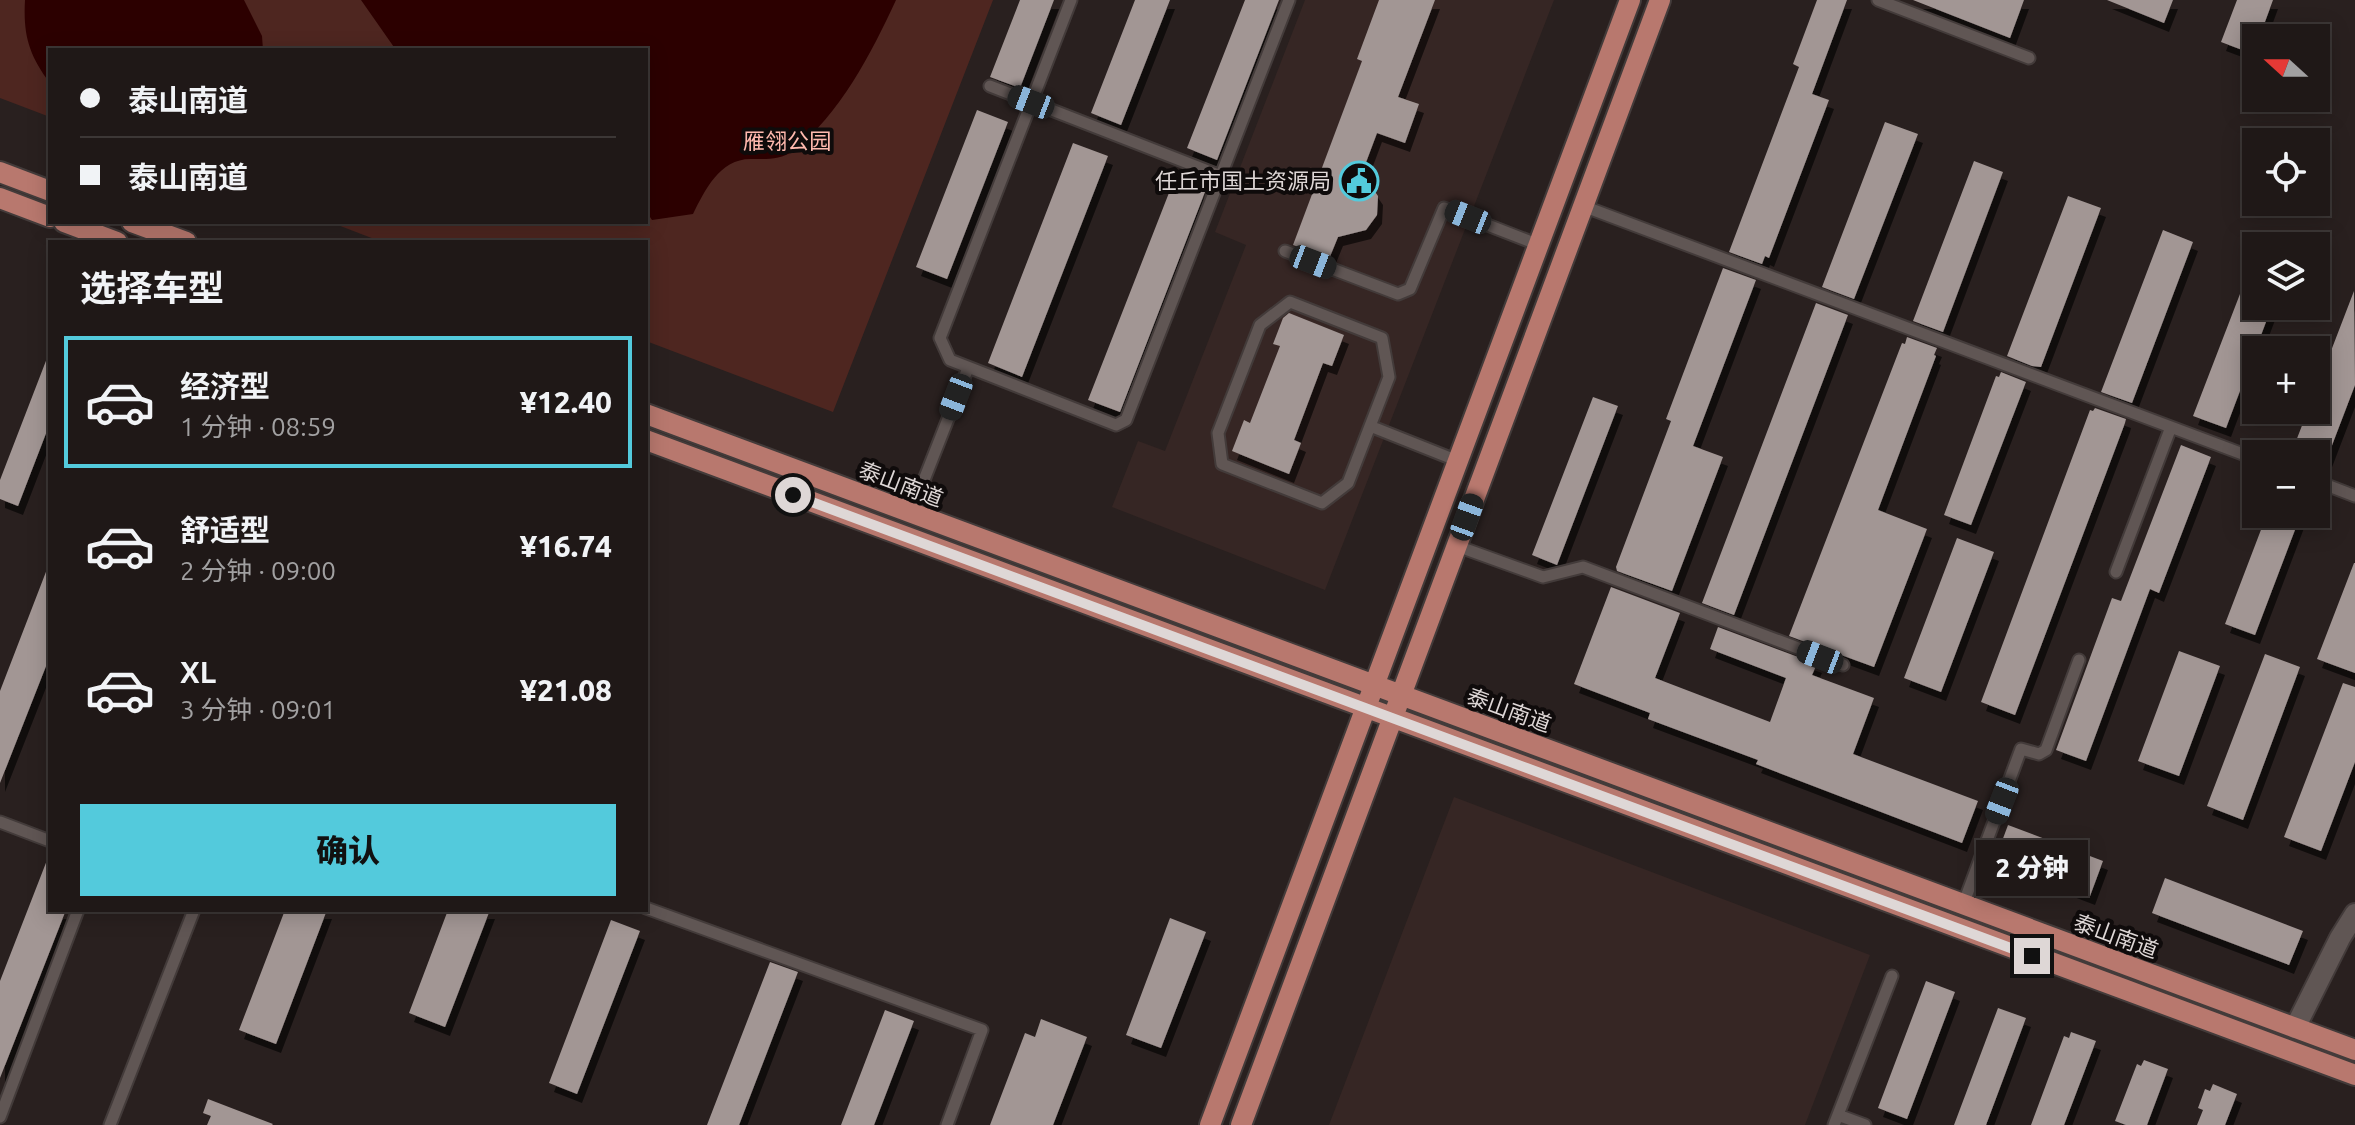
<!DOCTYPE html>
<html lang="zh">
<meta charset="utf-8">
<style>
:root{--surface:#1f1817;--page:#2c2524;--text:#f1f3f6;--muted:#a1a0a1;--line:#3c3736;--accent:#53cadc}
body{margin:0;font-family:Ubuntu,"Noto Sans SC",sans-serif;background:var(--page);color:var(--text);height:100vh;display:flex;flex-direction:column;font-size:30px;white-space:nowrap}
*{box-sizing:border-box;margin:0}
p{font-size:26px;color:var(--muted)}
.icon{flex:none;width:44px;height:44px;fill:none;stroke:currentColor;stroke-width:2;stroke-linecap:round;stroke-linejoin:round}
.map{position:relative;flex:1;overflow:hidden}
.side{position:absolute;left:48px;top:240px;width:600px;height:672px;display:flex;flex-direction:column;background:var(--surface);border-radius:0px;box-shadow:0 4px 20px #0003,0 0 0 2px var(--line)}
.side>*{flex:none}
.guide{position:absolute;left:48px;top:48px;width:600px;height:176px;border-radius:0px;box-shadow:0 4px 20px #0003,0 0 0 2px var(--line);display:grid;align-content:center;height:176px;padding:0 32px;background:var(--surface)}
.needle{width:52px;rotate:291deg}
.controls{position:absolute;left:2242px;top:24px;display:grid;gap:16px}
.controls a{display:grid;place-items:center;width:88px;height:88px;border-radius:0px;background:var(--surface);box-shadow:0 4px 20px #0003,0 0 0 2px var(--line);font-size:40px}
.end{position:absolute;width:36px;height:36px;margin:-18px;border:10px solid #ded7d6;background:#111;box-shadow:0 0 0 4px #111}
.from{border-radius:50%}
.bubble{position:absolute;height:56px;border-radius:0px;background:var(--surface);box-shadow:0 4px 20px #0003,0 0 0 2px var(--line);font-size:26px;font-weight:800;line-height:56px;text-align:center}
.car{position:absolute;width:24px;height:48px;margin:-24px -12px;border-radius:10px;box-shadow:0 0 6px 2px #0007;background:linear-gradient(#222 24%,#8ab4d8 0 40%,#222 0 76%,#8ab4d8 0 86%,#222 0)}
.guide b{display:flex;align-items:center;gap:28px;height:76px;font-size:30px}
.guide b+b{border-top:2px solid var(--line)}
.guide i{width:20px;height:20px;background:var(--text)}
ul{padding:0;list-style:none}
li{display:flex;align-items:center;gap:24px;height:132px;margin:0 16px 12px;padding:0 16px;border:4px solid transparent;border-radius:0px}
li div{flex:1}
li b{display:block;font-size:30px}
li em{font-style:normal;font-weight:800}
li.on{border-color:var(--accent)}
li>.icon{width:72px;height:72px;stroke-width:1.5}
h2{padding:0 32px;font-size:36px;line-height:96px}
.primary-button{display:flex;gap:16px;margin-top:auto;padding:16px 32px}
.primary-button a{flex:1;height:92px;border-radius:0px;background:var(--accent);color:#111;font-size:32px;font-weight:800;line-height:92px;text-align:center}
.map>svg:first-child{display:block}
.built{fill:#362624}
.green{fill:#4e2620}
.water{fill:#2c0000}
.building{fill:#a29694;filter:url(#shadow)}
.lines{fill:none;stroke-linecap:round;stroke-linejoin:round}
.service-casing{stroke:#433b3a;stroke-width:15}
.minor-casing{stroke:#433b3a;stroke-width:24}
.primary-casing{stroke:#433b3a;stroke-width:24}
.service{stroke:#605654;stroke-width:11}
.minor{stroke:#605654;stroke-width:20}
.primary{stroke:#b8786e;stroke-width:20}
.route{stroke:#ded7d6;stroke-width:10}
.labels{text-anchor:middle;stroke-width:8;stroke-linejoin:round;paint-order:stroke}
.park-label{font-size:22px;fill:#ffb9ae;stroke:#0f0b0b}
.poi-label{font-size:22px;fill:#ded7d6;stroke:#0f0b0b;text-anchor:end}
.street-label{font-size:22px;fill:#ded7d6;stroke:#0f0b0b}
</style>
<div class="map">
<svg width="2355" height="1125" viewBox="0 0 2355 1125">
<defs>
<filter id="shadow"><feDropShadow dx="5" dy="9" stdDeviation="0" flood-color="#0009"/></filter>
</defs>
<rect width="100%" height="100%" fill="#29201f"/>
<path class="built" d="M1305,0H1554L1325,590L1112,507L1138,441L1165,451L1246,245L1215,232Z
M1454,797L1870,955L1805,1125H1329Z"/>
<path class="green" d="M0,0H993L833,412L646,341V242H382L330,222H646V50H50V117L0,98Z"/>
<path class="water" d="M25,0H244L262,36L263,50H50V83C29,55 23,35 25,0Z
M361,0H896C871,54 840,114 793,151C781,160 765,159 752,159C720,158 705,190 693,214L652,220L646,211V50H396Z"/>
<path class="building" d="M1020,0H1054L1020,88L990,77Z
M1135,0H1170L1121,125L1091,113Z
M1245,0H1279L1217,160L1187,148Z
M1379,0H1435L1398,97L1419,104L1405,143L1377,133L1362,173L1378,196L1377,215L1366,230L1338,237L1329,259L1293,245L1362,61L1357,59Z
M1817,0H1847L1812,94L1829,100L1769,258L1765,256L1762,264L1729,252L1799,67L1793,64Z
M1913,0H2024L2010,38Z
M2107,0H2173L2164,23Z
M2237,0H2273L2259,38H2256L2253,54L2221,42Z
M977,110L1008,122L947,279L916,267Z
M1885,122L1918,134L1854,299L1822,287Z
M1073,143L1108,156L1022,377L988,363Z
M1974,161L2003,172L1943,332L1913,321Z
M1174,180L1205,192L1120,412L1088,400Z
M2068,196L2101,208L2041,367L2032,366L2007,356Z
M2163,230L2193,242L2132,403L2101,392Z
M2255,255L2256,306H2272L2226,428L2193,416Z
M1723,268L1756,280L1693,446L1723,457L1672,591L1617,571L1616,567L1671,421L1666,419Z
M2354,291L2355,385L2321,474L2316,473V454H2291L2308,410H2316V390Z
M1816,303L1848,315L1734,615L1702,603Z
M1289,313L1344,335L1332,366L1323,363L1294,440L1301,443L1289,474L1232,451L1244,420L1250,423L1280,346L1273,344L1283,318Z
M1907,337L1937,348L1934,355L1936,356L1878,510L1927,529L1874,667L1789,636L1902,343L1905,344Z
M49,353L50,423L18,506L0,499V480Z
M2001,372L2026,382L1971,525L1944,515L1996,376L1999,377Z
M1593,397L1618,406L1557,565L1532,555Z
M2095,408L2126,419L2125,423L2015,715L1981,702L2090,410L2093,411Z
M2181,445L2211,457L2159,593L2150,589L2086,761L2056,750L2112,598L2121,601Z
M2267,514H2301L2255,635L2225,624Z
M1957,538L1994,552L1941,692L1904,678Z
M2354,563H2355V673L2317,659Z
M49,564L50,656L0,783V691Z
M1611,587L1680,613L1655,678L1770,722L1786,678L1710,649L1718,627L1817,664L1812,675L1874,698L1853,754L1978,801L1962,843L1756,764L1758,760L1648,719L1650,713L1574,684Z
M2179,651L2220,666L2179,776L2138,761Z
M2265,654L2300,667L2243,820L2207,806Z
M2343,683L2355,687V762L2321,851L2284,837Z
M2008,825L2103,861L2090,896L1995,860Z
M49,855L50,910H66L0,1078V981Z
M2165,878L2303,931L2289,965L2152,913Z
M285,910H327L276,1044L239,1030Z
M448,910H490L445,1027L409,1013Z
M1170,918L1206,932L1161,1048L1126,1035Z
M611,920L640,931L577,1094L549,1083Z
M770,962L798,972L739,1125H707Z
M1926,981L1955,992L1907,1119L1878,1108Z
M1998,1008L2026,1018L1986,1125H1954Z
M885,1010L914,1021L874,1125H841Z
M1041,1019L1087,1037L1053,1125H990L1025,1033L1035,1037Z
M2071,1032L2096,1041L2064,1125H2031L2064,1036L2069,1038Z
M2144,1060L2168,1069L2147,1125H2126L2115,1121L2137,1064L2141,1066Z
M2213,1084L2237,1094L2225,1125H2197L2203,1110L2198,1108L2205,1089L2210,1091Z
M208,1099L273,1124L272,1125H207L211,1116L203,1113Z"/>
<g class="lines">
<defs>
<path id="service" d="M1071,0L940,338L950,360L1116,425L1126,420L1289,0
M1878,0L2029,58
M990,86L1221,176
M1583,206L2256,459
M1285,251L1398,294L1410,289L1444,208L1539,245
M1290,302L1382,338L1389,377L1348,483L1322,503L1222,464L1218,433L1260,325Z
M1370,426L1458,461
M2316,481L2355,496
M911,513L968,368
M1457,546L1543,577L1583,567L1843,665
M2116,572L2171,427
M0,822L50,841
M1963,905L2021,749L2039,754L2046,750L2079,660
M646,908L982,1030L947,1125
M1838,1115L1865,1125
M0,1117L78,910
M110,1125L194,910
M1834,1125L1892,976"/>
<path id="minor" d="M2295,1028L2340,938L2355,914"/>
<path id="primary" d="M0,172L50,191
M0,198L50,217
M64,222L117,242
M132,222L186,242
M646,414L2355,1050
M646,440L2355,1075
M1210,1125L1630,0
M1241,1125L1660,0"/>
</defs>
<use href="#service" class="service-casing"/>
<use href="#minor" class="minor-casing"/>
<use href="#primary" class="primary-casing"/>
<use href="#service" class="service"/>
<use href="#minor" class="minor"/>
<use href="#primary" class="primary"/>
</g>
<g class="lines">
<path class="route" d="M793,495L2032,956"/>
</g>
<defs>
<symbol id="civic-ring" viewBox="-11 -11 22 22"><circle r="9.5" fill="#0f0b0b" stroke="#53cadc" stroke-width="1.5"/><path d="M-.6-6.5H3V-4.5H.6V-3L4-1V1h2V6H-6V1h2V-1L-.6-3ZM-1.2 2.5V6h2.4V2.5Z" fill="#53cadc"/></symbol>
</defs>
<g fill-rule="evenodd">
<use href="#civic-ring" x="1337" y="159" width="44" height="44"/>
</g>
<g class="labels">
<g class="park-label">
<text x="787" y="149">雁翎公园</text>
</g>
<g class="poi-label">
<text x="1331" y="189">任丘市国土资源局</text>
</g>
<g class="street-label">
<text transform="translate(901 484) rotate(21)" y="8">泰山南道</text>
<text transform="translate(1509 710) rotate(20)" y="8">泰山南道</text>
<text transform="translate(2116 936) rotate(20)" y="8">泰山南道</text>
</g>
</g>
</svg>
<div class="controls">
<a><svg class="needle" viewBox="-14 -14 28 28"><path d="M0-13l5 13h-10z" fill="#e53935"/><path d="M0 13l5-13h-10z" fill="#a1a0a1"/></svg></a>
<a><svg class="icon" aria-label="locate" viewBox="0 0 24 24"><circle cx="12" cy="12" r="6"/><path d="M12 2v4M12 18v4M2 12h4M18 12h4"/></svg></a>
<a><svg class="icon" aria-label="layers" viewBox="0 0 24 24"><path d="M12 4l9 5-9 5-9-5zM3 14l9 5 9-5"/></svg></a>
<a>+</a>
<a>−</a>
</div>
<i class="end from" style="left:793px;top:495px"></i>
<i class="end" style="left:2032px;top:956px"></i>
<div class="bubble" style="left:1976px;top:840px;width:112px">2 分钟</div>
<i class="car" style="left:1031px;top:102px;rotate:291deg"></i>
<i class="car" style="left:1468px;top:217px;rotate:292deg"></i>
<i class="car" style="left:1313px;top:262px;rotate:111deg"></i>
<i class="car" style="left:956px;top:397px;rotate:201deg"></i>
<i class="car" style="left:1467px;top:517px;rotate:20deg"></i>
<i class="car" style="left:1820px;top:657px;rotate:291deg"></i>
<i class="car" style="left:2002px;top:801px;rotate:201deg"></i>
<div class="guide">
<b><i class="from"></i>泰山南道</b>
<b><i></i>泰山南道</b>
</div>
<section class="side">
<h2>选择车型</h2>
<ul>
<li class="on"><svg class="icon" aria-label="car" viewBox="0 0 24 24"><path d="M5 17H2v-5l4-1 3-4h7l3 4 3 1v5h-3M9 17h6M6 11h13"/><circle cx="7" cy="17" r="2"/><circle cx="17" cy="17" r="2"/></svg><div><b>经济型</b><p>1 分钟 · 08:59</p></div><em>¥12.40</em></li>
<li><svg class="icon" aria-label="car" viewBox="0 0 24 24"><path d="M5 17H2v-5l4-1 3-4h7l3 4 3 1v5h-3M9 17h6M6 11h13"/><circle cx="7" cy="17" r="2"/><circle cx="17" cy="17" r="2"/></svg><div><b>舒适型</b><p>2 分钟 · 09:00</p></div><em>¥16.74</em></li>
<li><svg class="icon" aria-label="car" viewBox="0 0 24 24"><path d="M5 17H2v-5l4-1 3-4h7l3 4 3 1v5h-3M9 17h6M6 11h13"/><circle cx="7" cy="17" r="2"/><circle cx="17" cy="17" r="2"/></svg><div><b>XL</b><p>3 分钟 · 09:01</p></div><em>¥21.08</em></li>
</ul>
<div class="primary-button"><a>确认</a></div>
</section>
</div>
